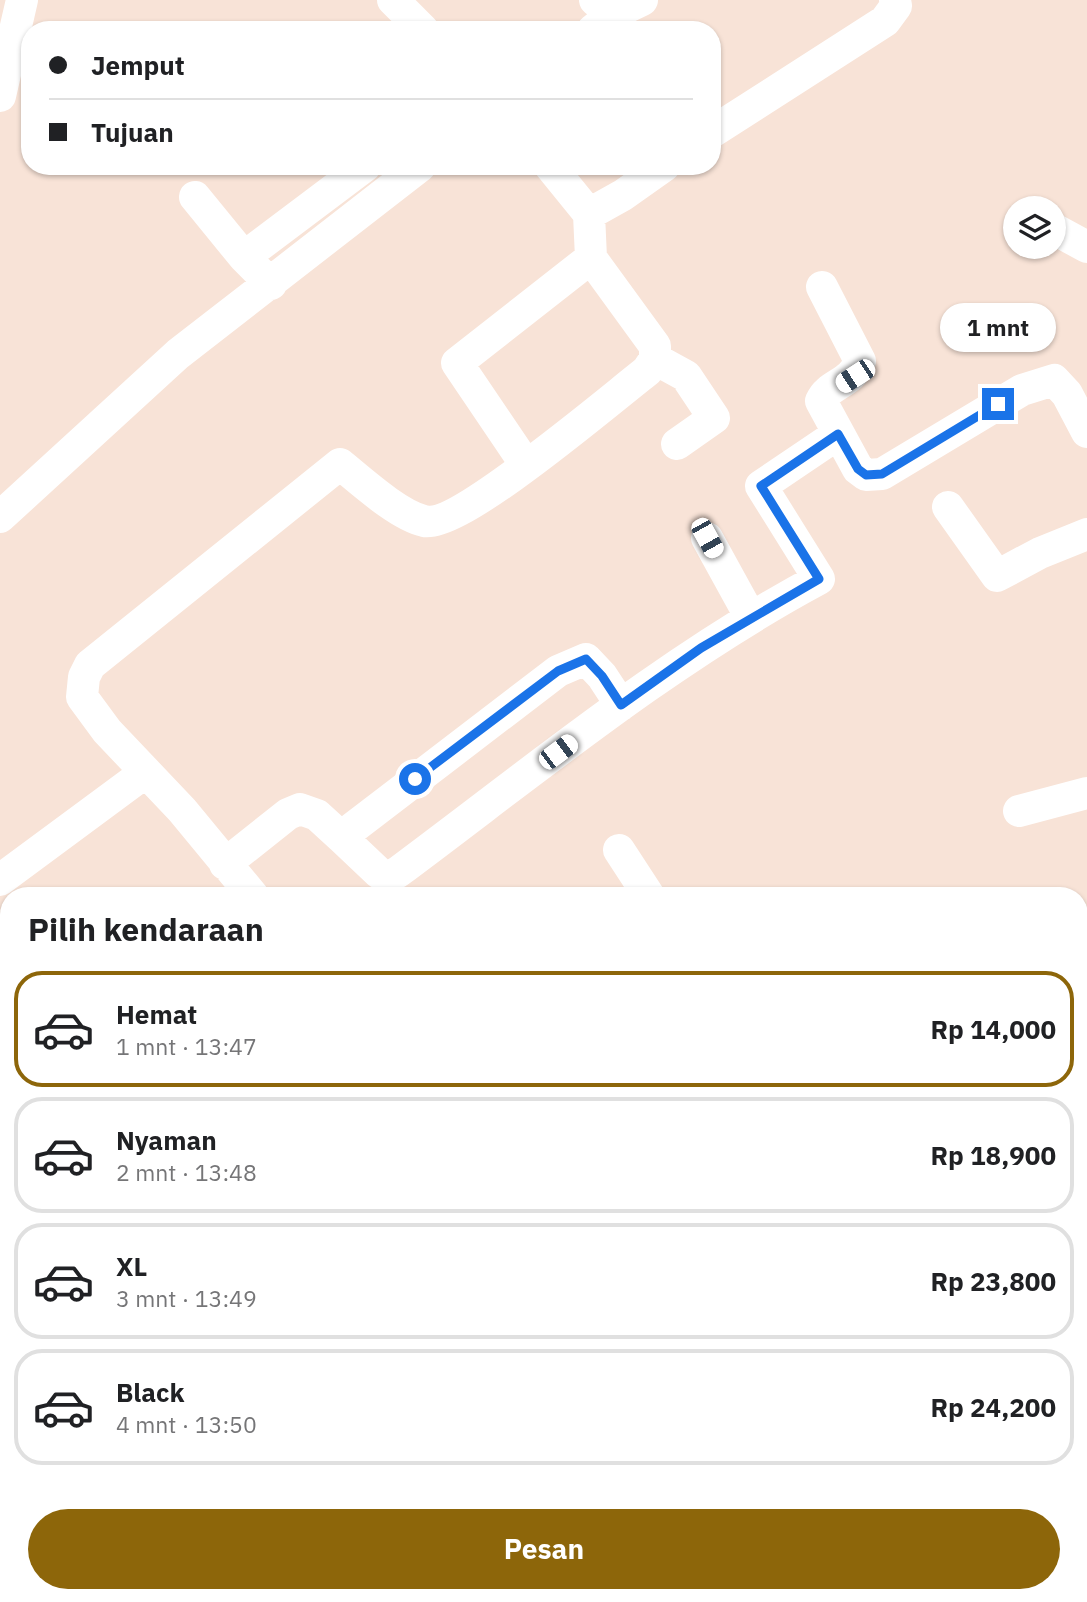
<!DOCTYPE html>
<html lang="id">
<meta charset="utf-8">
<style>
:root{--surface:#fff;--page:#f6f6f6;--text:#202124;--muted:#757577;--line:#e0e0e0;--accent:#8d660a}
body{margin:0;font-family:"IBM Plex Sans",sans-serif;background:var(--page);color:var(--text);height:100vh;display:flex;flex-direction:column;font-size:26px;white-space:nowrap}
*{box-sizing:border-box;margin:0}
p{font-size:23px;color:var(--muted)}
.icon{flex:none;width:38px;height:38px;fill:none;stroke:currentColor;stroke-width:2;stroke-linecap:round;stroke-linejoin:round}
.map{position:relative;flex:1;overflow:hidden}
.panel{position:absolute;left:0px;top:887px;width:1088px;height:716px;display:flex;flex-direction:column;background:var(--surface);border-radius:28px 28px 0 0;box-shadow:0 2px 5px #0004}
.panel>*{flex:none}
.guide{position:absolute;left:21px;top:21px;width:700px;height:154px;border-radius:28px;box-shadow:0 2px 5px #0004;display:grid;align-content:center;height:154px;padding:0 28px;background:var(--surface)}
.fabs{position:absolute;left:1003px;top:196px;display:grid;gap:14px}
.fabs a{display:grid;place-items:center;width:63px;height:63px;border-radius:50%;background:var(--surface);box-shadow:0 2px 5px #0004;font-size:35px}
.end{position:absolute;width:32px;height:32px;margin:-16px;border:9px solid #1a73e8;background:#fff;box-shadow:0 0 0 4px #fff}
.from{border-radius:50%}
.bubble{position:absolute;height:49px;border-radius:24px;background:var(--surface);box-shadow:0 2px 5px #0004;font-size:23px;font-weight:700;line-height:49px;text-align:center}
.car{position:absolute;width:21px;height:42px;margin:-21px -10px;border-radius:9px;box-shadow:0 0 5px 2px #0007;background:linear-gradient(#fff 24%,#345 0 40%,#fff 0 76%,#345 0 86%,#fff 0)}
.guide b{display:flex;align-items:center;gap:24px;height:66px;font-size:26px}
.guide b+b{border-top:2px solid var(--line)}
.guide i{width:18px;height:18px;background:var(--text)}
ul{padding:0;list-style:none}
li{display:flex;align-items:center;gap:21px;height:116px;margin:0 14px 10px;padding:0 14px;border:4px solid var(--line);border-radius:28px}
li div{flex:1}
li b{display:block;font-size:26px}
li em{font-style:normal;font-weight:700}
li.current{border-color:var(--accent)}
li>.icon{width:63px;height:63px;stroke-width:1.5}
h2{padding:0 28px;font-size:32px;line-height:84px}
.cta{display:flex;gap:14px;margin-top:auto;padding:14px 28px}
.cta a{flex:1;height:80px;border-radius:42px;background:var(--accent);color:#fff;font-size:28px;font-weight:700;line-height:80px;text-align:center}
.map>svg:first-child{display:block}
.building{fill:#48372e}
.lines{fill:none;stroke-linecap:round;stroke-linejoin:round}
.minor{stroke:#fff;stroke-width:32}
.route{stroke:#1a73e8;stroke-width:9}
</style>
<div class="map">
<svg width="1087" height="1602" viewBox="0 0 1087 1602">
<rect width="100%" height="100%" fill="#f8e3d7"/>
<path class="building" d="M9,1399V1452L0,1457V1405Z"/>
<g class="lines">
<path class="minor" d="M393,0L423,30
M615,0L613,14L642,0
M593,30L613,14L595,0
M0,96L22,0
M712,132L885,21L896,6L895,0
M550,166L589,214L623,195L664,166
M195,197L244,257
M1054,229L1087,247
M271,284L244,257L365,166
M822,287L860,361C851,385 829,383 821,401L858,469L866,475L882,474L1022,390L1054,380L1067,394L1087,432
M655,359L686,376L714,418L677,444
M526,465L457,363L591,258
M948,507L997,576L1040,553L1087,534
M0,517L178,354L420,166
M707,538L751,618
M1019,811L1087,793
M341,837L379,873L389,877L398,872C535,770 668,660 819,579L761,486L838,434
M619,850L649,896
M225,864L288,814L300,809L317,815L341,837L558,671L586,659L602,676L621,705
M0,880L146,772
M253,896L182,810L107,731L82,697L84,677L90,665L340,464C361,481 398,515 424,521C458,530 613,397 647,371L655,359V346L591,258L589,214
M0,1092H9
M1080,1257L1087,1258
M0,1593L9,1589
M299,1602V1594
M1033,1602L1035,1594"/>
</g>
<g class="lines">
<path class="route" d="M415,779L558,671L586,659L602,676L621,705L701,648L819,579L761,486L838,434L858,469L866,475L882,474L998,404"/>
</g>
</svg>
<div class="fabs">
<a><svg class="icon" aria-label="layers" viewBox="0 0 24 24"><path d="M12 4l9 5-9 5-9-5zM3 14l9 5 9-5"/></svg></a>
</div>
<i class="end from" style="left:415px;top:779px"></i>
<i class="end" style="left:998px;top:404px"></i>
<div class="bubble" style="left:940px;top:303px;width:116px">1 mnt</div>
<i class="car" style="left:855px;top:376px;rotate:237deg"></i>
<i class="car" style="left:707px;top:538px;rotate:151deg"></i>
<i class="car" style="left:558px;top:752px;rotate:53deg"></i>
<div class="guide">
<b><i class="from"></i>Jemput</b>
<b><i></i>Tujuan</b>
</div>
<section class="panel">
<h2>Pilih kendaraan</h2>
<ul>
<li class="current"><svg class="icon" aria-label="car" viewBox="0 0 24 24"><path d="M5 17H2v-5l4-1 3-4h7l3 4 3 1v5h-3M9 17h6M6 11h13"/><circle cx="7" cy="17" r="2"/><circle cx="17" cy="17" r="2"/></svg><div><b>Hemat</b><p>1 mnt · 13:47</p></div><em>Rp 14,000</em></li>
<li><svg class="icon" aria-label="car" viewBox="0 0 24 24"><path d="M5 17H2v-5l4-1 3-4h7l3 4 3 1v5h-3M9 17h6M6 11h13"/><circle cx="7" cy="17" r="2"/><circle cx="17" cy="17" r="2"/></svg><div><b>Nyaman</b><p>2 mnt · 13:48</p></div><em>Rp 18,900</em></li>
<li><svg class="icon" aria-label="car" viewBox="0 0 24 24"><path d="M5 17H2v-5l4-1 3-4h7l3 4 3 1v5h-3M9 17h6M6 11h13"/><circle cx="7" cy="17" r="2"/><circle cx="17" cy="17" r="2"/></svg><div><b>XL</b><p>3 mnt · 13:49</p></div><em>Rp 23,800</em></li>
<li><svg class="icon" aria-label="car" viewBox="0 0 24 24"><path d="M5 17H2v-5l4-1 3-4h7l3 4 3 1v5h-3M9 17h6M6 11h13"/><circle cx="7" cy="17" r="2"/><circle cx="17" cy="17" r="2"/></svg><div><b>Black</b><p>4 mnt · 13:50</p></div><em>Rp 24,200</em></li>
</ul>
<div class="cta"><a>Pesan</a></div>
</section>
</div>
